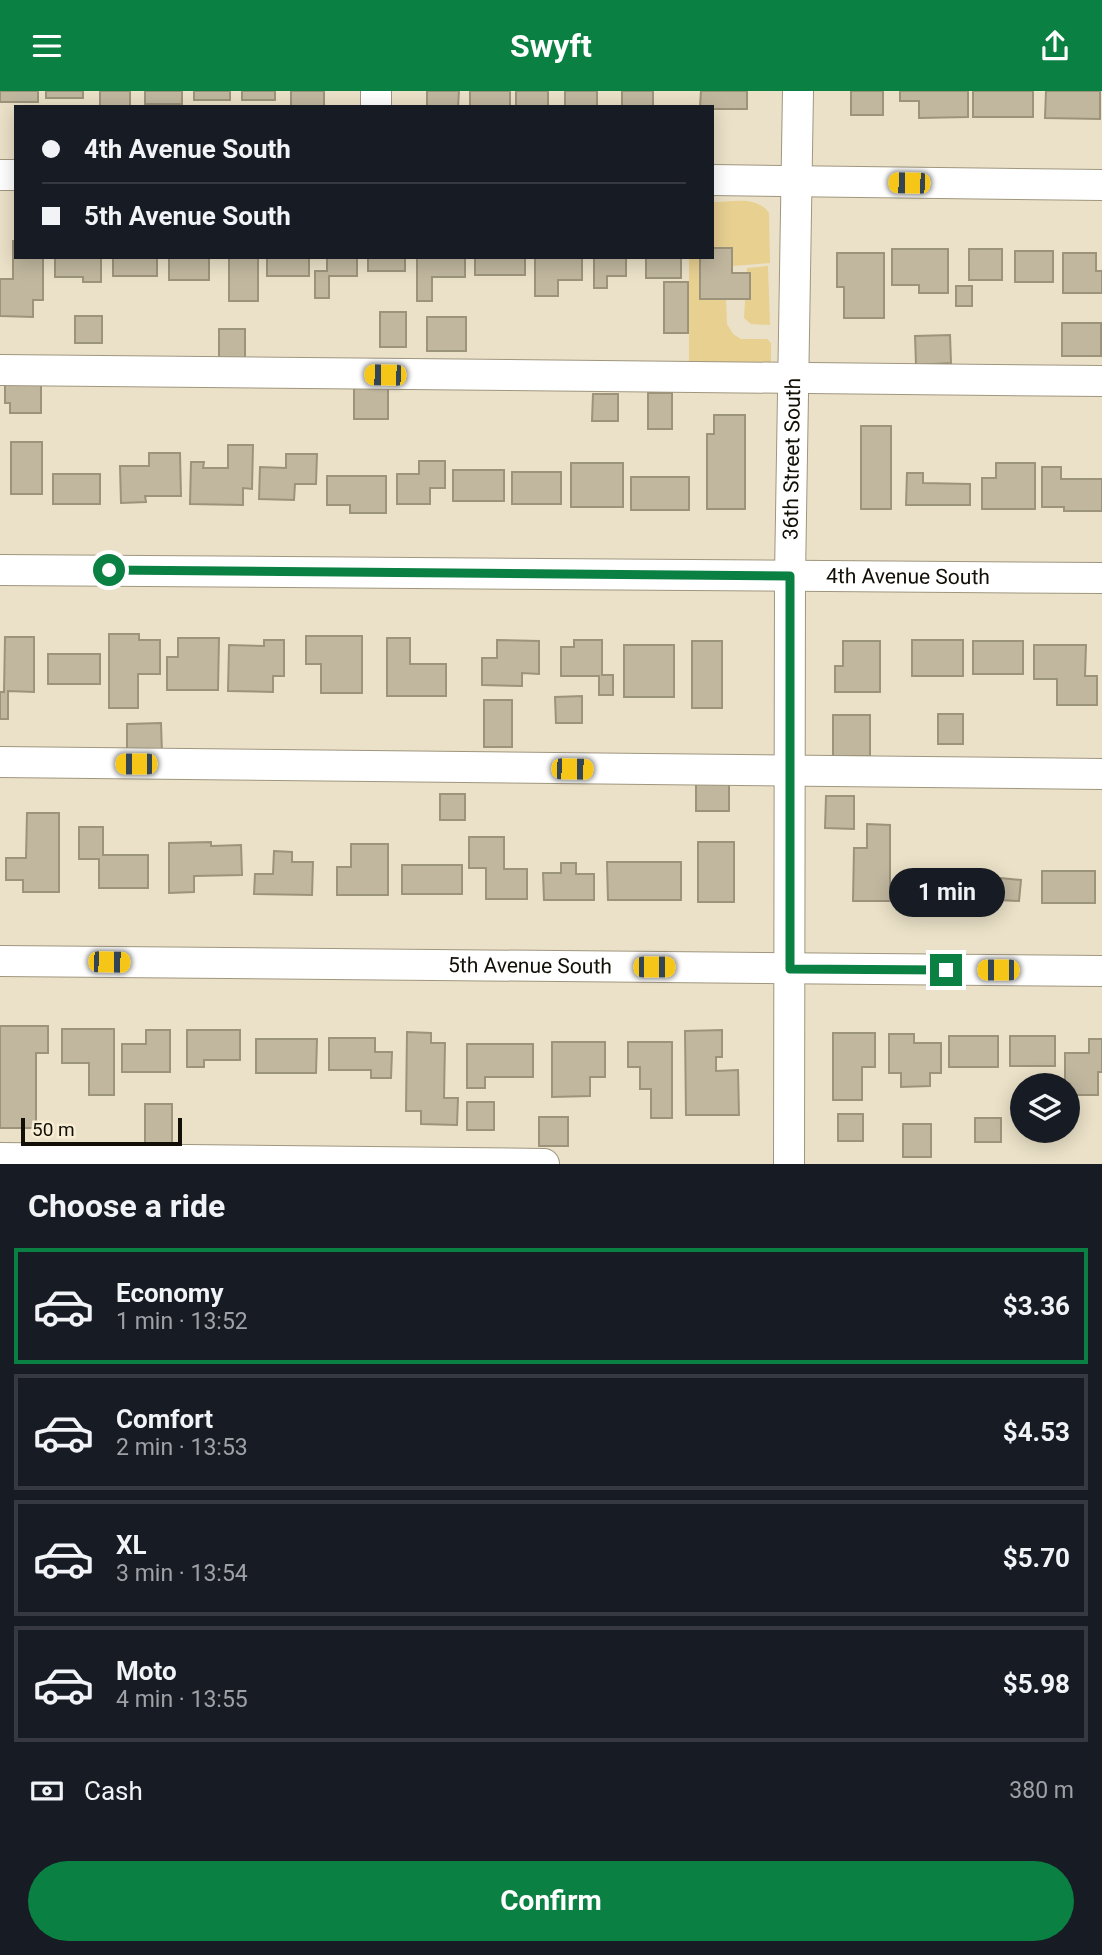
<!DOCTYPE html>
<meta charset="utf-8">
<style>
:root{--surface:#171b24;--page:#20242c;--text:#f1f3f6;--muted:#9ea1a6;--line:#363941;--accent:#0b8043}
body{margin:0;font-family:Roboto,sans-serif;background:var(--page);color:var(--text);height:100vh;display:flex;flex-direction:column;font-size:26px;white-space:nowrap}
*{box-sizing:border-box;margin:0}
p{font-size:23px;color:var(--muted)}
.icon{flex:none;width:38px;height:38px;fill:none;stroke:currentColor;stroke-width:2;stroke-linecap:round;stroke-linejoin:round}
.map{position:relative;height:1073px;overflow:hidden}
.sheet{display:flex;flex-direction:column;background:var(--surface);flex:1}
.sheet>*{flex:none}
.guide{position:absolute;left:14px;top:14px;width:700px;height:154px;border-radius:0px;box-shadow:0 4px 18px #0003;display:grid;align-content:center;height:154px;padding:0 28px;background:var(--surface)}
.buttons{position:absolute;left:1010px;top:982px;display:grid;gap:14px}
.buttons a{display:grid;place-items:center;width:70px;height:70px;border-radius:50%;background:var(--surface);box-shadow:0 4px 18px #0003;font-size:35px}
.scale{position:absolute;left:21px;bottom:18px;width:161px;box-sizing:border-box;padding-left:7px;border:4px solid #120f06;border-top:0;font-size:19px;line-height:24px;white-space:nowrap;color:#120f06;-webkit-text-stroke:5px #f8eed5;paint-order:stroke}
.end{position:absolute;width:32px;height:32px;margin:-16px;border:9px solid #0b8043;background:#fff;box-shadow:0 0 0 4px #fff}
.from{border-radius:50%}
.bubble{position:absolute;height:49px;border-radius:24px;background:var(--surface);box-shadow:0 4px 18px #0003;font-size:23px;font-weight:700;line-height:49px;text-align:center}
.car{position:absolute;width:21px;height:42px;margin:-21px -10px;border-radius:9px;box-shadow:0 0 5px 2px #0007;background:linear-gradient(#f5c518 24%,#345 0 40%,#f5c518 0 76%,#345 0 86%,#f5c518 0)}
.guide b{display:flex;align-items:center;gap:24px;height:66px;font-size:26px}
.guide b+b{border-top:2px solid var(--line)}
.guide i{width:18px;height:18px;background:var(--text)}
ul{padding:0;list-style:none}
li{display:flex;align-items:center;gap:21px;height:116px;margin:0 14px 10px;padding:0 14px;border:4px solid var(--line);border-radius:0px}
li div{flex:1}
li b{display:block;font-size:26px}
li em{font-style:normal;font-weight:700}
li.current{border-color:var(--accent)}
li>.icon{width:63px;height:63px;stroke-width:1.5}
h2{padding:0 28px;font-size:32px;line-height:84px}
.pay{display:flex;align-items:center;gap:18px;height:77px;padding:0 28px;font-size:26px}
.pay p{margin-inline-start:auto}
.cta{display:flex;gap:14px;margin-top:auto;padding:14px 28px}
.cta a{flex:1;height:80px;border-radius:42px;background:var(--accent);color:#fff;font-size:28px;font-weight:700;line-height:80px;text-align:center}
header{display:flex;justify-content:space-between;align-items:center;height:91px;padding:0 28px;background:var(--accent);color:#fff;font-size:32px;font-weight:700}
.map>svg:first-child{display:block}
.green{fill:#e8d091}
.building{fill:#c1b79f;stroke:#9c937b;stroke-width:2}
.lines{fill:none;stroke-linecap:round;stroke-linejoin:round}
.minor-casing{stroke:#9f967e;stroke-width:32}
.minor{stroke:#fff;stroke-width:30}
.route{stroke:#0b8043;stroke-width:9}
.labels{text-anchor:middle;stroke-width:7;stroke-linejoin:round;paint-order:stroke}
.street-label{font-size:21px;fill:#120f06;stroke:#f8eed5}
</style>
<header><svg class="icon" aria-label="menu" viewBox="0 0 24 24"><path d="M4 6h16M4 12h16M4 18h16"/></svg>Swyft<svg class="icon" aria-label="share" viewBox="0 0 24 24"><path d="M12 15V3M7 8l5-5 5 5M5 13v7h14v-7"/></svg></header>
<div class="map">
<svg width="1102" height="1073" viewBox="0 0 1102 1073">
<rect width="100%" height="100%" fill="#ebe1c8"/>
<path class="green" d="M712,111C731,111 757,104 769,122L770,172L732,175L712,157Z
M689,166H700L726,208L727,233L733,243L741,248H767L771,252V275H689Z
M768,175L770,234L751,233L744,227L747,177Z"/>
<path class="building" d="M0,0H38V11H0Z
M46,0H83V7H46Z
M100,0H130V15H100Z
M145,0H182V13H145Z
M194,0H230V9H194Z
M242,0H275V9H242Z
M291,0H324V16H291Z
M427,0H459L458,16H427Z
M470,0H510V15H470Z
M516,0H548V16H516Z
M565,0H597V16H565Z
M622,0H653V16H622Z
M701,0H747V18H712V16H700Z
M851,0H883V24H851Z
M900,0H968V26L919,27V10H900Z
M973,0H1033V26H973Z
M1046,0H1100V28L1045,27Z
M13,150H16V166H43V209H33V226L0,225V188H13Z
M712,157H732V182H750V208H700V166H712Z
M892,158H948V202H919V194H892Z
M969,158H1002V189H969Z
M1015,160H1053V191H1015Z
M837,162H884V227H844V196H837Z
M1063,162H1096V180H1102V202H1063Z
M55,166H101V191H83V186H55Z
M113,166H157V185H113Z
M169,166H209V189H169Z
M229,166H258V210H229Z
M267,166H309V185H267Z
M327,166H357V185H329V207H315V180H327Z
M368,166H405V180H368Z
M417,166H465V186H432V210H417Z
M475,166H525V184H475Z
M535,166H582V189H558V205H535Z
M594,166H626V185H607V197H594Z
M646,166H681V187H646Z
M664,191H688V242H664Z
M956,195H972V215H956Z
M380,221H406V256H380Z
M75,225H102V252H75Z
M427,226H466V260H427Z
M1062,232H1101V265H1062Z
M219,238H245V269H219Z
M950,244L951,272L916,274L915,245Z
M5,291H41V322H10V312H5Z
M354,296H388V328H354Z
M648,302H672V338H648Z
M593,303H618V330H592Z
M714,324H745V418H707V343H714Z
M861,335H891V418H861Z
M11,351H42V403H11Z
M228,354H253L252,398L243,397V414L190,413L191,371H204L203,377H228Z
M149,362H180L181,405H145L146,411L121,412L120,375H149Z
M286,363H317L316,393H295L294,409L259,408L260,376L286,377Z
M419,370H445V397H430V413H397V383H419Z
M571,372H623V416H571Z
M996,372H1035V418H982V387H996Z
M1042,376H1061V388H1102V420H1064V416H1042Z
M453,379H504V410H453Z
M512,381H561V413H512Z
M907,382H923V392L970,393V414H906Z
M53,383H100V413H53Z
M327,385H386V422H350V414H327Z
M631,386H689V419H631Z
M109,543H139V549H160V583H138V617H109Z
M306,545H362V602H321V573H306Z
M5,546H34V601L8,600V628H0V601H4Z
M178,547H219L218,599H167V566H178Z
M387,547H410V573H446V605H387Z
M264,549H284V585H273V601L228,600L229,554L264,555Z
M497,549L539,550V583L522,582V595L482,594V567H497Z
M574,549H602V584H613V604H599V585H561V556H574Z
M912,549H963V585H912Z
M692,550H722V617H692Z
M843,550H880V601H835V575H843Z
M973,550H1023V583H973Z
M624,554H674V606H624Z
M1034,554H1086L1085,585H1097V614H1057V588H1034Z
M48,563H100V593H48Z
M582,605V632H556L555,606Z
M484,609H512V656H484Z
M938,623H963V653H938Z
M833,624H870V665H833Z
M161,632L162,663H127V633Z
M696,689H729V720H696Z
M440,703H465V729H440Z
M826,705H854V738L825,737Z
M27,722H59V801H23V789H6V767H26Z
M867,733L890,734V810H853L854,757H867Z
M79,736H103V764H148V797H99V768H79Z
M469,746H504V778H527V808H486V777H469Z
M211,751V755L241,754L242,784L194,785V801L169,802V752Z
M698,751H734V811H698Z
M351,753H388V804H337V776H351Z
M274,760L292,761V771H313L312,804L254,803L255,783H273Z
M607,771H681V809H608Z
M561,772H576V783H594V809H544L543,782H561Z
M402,774H462V803H402Z
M1042,780H1095V812H1042Z
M908,783H962V812H908Z
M987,783L989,810H971L970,784Z
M1000,787L1021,789L1019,810L998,809Z
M0,935H48V962H36V1037H0Z
M62,938H114V1004H89V972H62Z
M146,939H170V981H122V953H146Z
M187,939H240V969H204V976H187Z
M722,939V966H716V980L738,979L739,1024H686L685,940Z
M407,941L431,942V952H445L444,1007H458L457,1034L421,1033V1020H406Z
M833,942H875V976H862V1009H833Z
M889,943H914V952H941V982H930V995L901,996V982H889Z
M949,945H998V976H949Z
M1010,945H1055V975H1010Z
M329,947H375V961H392L391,987H371V979H329Z
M256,948H317L316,982H256Z
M1089,948H1102V981H1098V1004H1068V994H1065V962H1089Z
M552,951H605V986H590V1005L552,1006Z
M628,951H672V1027H651V998H640V976H628Z
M467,953H533V986H485V997H467Z
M467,1011H494V1039H467Z
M145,1013H172V1052H145Z
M838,1023H863V1050H838Z
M539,1026H568V1055H539Z
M975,1027H1001V1051H975Z
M903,1033H931V1066H903Z"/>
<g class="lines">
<defs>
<g id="minor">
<path d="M376,16V0"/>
<path d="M0,84H16"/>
<path d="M712,89L1102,94"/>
<path d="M0,279L1102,290"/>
<path id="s1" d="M0,479L1102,487"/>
<path d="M0,671L1102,683"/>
<path id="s2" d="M0,870L1102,880"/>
<path d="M0,1067L544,1073"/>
<path id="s3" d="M789,1073L790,485L798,0"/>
</g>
</defs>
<use href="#minor" class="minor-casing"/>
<use href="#minor" class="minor"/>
</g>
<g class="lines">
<path class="route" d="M109,479L790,485V878L946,879"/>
</g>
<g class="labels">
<g class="street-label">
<text dy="7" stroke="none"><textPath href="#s3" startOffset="705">36th Street South</textPath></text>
<text dy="7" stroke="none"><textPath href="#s1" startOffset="908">4th Avenue South</textPath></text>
<text dy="7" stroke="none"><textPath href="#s2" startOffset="530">5th Avenue South</textPath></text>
</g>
</g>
</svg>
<div class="buttons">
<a><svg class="icon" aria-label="layers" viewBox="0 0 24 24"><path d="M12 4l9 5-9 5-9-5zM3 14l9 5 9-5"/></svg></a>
</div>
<div class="scale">50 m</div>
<i class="end from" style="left:109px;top:479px"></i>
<i class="end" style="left:946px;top:879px"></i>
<div class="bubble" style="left:889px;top:777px;width:116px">1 min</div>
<i class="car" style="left:909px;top:92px;rotate:271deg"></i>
<i class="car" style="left:385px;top:284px;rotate:271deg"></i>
<i class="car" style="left:136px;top:673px;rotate:270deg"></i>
<i class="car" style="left:572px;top:678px;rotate:91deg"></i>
<i class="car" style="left:109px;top:871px;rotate:91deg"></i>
<i class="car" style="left:654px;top:876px;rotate:90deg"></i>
<i class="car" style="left:998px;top:879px;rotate:270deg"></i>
<div class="guide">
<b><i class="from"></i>4th Avenue South</b>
<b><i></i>5th Avenue South</b>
</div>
</div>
<section class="sheet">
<h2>Choose a ride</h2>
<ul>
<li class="current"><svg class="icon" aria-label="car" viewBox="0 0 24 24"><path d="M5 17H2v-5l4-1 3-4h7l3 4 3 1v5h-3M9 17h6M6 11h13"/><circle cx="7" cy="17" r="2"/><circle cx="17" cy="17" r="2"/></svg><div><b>Economy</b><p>1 min · 13:52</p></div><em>$3.36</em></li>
<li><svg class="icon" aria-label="car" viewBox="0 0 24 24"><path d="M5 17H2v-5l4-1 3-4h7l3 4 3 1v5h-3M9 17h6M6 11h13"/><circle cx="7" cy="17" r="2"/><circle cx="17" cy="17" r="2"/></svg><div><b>Comfort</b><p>2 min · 13:53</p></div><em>$4.53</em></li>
<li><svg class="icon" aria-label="car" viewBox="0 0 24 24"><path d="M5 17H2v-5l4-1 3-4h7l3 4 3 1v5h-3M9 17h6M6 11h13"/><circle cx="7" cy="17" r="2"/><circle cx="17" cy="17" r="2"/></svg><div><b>XL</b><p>3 min · 13:54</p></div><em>$5.70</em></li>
<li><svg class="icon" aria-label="car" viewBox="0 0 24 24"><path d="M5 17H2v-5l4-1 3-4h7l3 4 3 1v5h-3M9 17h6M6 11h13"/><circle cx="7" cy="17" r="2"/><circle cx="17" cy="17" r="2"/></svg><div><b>Moto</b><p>4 min · 13:55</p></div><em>$5.98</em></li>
</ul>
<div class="pay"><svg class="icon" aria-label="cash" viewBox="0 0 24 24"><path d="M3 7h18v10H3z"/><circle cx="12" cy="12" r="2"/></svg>Cash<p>380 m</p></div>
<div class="cta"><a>Confirm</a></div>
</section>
